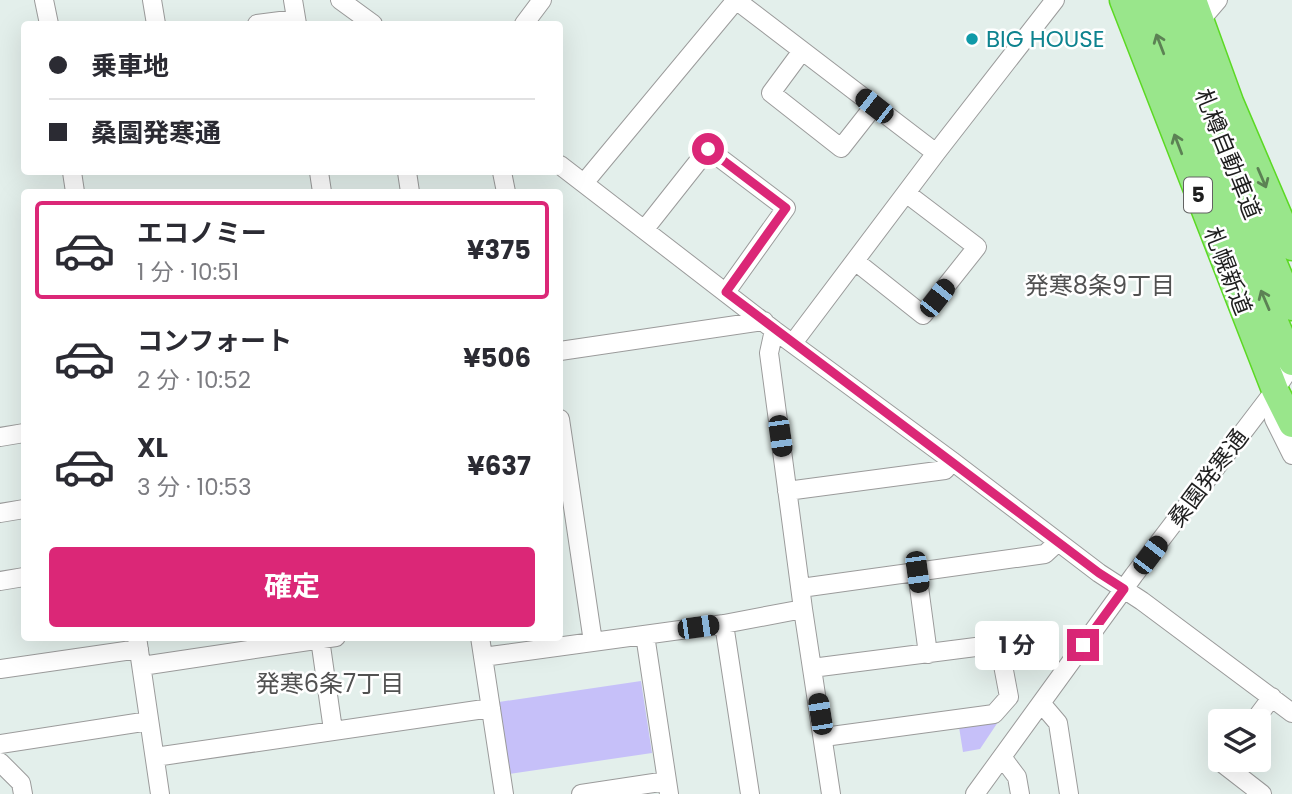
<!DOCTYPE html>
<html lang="ja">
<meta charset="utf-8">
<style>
:root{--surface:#fff;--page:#f7f7f7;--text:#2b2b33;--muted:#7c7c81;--line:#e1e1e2;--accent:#db2777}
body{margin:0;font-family:Poppins,"Noto Sans JP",sans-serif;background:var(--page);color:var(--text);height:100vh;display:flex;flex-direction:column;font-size:26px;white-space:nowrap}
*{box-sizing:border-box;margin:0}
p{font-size:23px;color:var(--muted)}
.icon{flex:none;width:38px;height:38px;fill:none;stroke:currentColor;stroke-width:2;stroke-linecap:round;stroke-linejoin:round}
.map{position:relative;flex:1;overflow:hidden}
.panel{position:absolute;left:21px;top:189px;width:542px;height:452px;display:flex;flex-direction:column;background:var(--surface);border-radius:7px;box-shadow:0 7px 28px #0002}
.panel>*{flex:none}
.guide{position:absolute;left:21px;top:21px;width:542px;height:154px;border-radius:7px;box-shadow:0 7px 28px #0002;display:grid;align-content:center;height:154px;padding:0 28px;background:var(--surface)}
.buttons{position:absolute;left:1208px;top:709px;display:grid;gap:14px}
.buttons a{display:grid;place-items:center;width:63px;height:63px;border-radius:7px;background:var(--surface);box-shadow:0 7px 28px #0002;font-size:35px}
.end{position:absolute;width:32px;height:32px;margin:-16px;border:9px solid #db2777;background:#fff;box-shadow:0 0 0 4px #fff}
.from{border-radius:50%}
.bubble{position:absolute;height:49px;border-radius:7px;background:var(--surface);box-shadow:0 7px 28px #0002;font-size:23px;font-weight:700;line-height:49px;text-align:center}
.car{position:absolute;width:21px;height:42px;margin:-21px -10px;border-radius:9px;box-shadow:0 0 5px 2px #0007;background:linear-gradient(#222 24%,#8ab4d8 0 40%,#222 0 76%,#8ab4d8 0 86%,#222 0)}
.guide b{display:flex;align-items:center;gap:24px;height:66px;font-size:26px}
.guide b+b{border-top:2px solid var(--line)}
.guide i{width:18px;height:18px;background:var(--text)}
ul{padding:12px 0 0;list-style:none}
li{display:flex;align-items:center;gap:21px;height:98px;margin:0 14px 10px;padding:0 14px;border:4px solid transparent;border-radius:7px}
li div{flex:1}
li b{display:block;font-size:26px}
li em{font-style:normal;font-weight:700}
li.current{border-color:var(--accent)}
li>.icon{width:63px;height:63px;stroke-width:1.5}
.action{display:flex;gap:14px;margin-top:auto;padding:14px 28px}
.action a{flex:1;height:80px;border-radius:7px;background:var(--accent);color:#fff;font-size:28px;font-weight:700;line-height:80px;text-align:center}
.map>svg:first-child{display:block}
.park{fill:#c6c0f9}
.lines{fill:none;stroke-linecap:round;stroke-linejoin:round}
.minor-casing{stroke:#9b9b9b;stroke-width:20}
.highway-casing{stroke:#5cd924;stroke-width:29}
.minor{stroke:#fff;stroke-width:18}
.highway{stroke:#99e68b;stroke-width:26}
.oneway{stroke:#5c8254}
.route{stroke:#db2777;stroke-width:9}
.culture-dot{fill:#0f9aa8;stroke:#fff;stroke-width:2.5}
.labels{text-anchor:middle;stroke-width:5;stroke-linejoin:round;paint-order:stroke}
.shield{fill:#fff;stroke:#626262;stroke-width:2}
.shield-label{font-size:21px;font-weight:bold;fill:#1e1e1e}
.culture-label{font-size:23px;fill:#0d838f;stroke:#fff;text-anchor:start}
.street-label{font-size:23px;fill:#1e1e1e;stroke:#fff}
.neighbourhood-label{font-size:24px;fill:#515151;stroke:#fff}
</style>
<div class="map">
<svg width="1292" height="794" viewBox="0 0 1292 794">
<rect width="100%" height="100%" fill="#e3efeb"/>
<path class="park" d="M641,681L652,753L509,774L499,702Z
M998,722L980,749L963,752L959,727Z"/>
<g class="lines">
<defs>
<path id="minor" d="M44,0L49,24
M152,0L156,24
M293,0L297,24
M340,0L373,24
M736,0L936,153
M1200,21L1218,0
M257,24L296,19
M524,24L542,0
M802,51L771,93L841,148L874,106
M560,165L774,330L952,461L1099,573L1142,601L1292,713
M72,172L75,192
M319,172L322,192
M407,172L410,192
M502,172L506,192
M584,183L736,0
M644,230L708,149L786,208L726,292
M855,261L923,315L977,247L906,193
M774,330L769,353L803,609L831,794
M793,343L936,153L1055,0
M560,351L764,321
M1275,396L1274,419L1292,455
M560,419L593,642
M0,437L24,433
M787,491L945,470L952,461
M0,513L24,509
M917,572L928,654
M0,581L24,577
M801,588L1045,554L1058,542
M724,624L750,794
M645,635L669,794
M137,637L160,794
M480,637L504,794
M320,639L333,730
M483,657L724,624L803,609
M142,666L336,637
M812,668L999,644L1009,697L994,714L824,737
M0,669L139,649
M1041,703L1058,723L1069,794
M1254,721L1272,697
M0,744L149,721
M155,757L491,708
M1002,757L1017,777L1020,794
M1225,760L1222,763L1262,794
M0,762L21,783L23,794
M581,794L667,781
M975,794L1134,575L1275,390L1292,365"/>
<path id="highway" d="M1123,0L1275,390L1292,424
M1143,0L1203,154L1292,362
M1167,0L1223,143L1292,307
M1193,0L1230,102L1292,247"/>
</defs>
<use href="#minor" class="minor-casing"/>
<use href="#highway" class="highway-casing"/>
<use href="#minor" class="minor"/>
<use href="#highway" class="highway"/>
</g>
<defs><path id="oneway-shaft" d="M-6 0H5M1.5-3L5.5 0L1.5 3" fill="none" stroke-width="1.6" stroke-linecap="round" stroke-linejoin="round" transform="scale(1.75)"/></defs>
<g class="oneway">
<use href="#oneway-shaft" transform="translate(1160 44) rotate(-111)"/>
<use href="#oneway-shaft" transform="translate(1178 144) rotate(-111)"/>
<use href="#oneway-shaft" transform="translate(1262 178) rotate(67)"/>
<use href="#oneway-shaft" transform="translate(1265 300) rotate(-113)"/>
</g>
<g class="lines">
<path class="route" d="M708,149L786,208L726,292L1099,573L1124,589L1083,645"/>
</g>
<circle class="culture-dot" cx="972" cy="39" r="7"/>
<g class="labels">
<rect class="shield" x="1184" y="177.5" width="28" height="35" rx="5"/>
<g class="shield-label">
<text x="1198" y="202">5</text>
</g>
<g class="culture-label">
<text x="986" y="47">BIG HOUSE</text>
</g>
<g class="street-label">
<text transform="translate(1228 154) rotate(68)" y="8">札樽自動車道</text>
<text transform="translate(1228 271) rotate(69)" y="8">札幌新道</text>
<text transform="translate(1208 478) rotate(-53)" y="8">桑園発寒通</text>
</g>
<g class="neighbourhood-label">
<text x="1100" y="294">発寒8条9丁目</text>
<text x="330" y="692">発寒6条7丁目</text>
</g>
</g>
</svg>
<div class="buttons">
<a><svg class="icon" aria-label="layers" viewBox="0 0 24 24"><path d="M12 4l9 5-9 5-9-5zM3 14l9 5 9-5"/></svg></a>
</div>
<i class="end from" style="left:708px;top:149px"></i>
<i class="end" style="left:1083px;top:645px"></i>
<div class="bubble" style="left:975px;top:621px;width:84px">1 分</div>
<i class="car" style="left:874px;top:106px;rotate:308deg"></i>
<i class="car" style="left:937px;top:298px;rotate:38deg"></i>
<i class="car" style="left:780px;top:436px;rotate:172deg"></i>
<i class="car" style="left:1150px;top:555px;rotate:37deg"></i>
<i class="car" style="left:917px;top:572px;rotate:172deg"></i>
<i class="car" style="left:698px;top:627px;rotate:82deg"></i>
<i class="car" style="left:820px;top:714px;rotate:351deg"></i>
<div class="guide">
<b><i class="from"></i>乗車地</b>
<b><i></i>桑園発寒通</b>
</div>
<section class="panel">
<ul>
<li class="current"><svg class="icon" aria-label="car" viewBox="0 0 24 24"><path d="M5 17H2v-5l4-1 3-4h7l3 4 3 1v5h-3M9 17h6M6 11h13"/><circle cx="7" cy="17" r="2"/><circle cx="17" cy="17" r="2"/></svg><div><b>エコノミー</b><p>1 分 · 10:51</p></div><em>¥375</em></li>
<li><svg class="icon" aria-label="car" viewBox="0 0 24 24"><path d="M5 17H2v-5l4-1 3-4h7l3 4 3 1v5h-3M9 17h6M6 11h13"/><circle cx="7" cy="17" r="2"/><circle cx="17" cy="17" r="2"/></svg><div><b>コンフォート</b><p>2 分 · 10:52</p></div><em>¥506</em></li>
<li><svg class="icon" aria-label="car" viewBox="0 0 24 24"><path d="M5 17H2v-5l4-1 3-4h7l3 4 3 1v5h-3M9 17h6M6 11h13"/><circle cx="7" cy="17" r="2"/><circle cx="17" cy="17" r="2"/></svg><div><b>XL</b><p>3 分 · 10:53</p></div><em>¥637</em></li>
</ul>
<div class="action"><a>確定</a></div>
</section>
</div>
